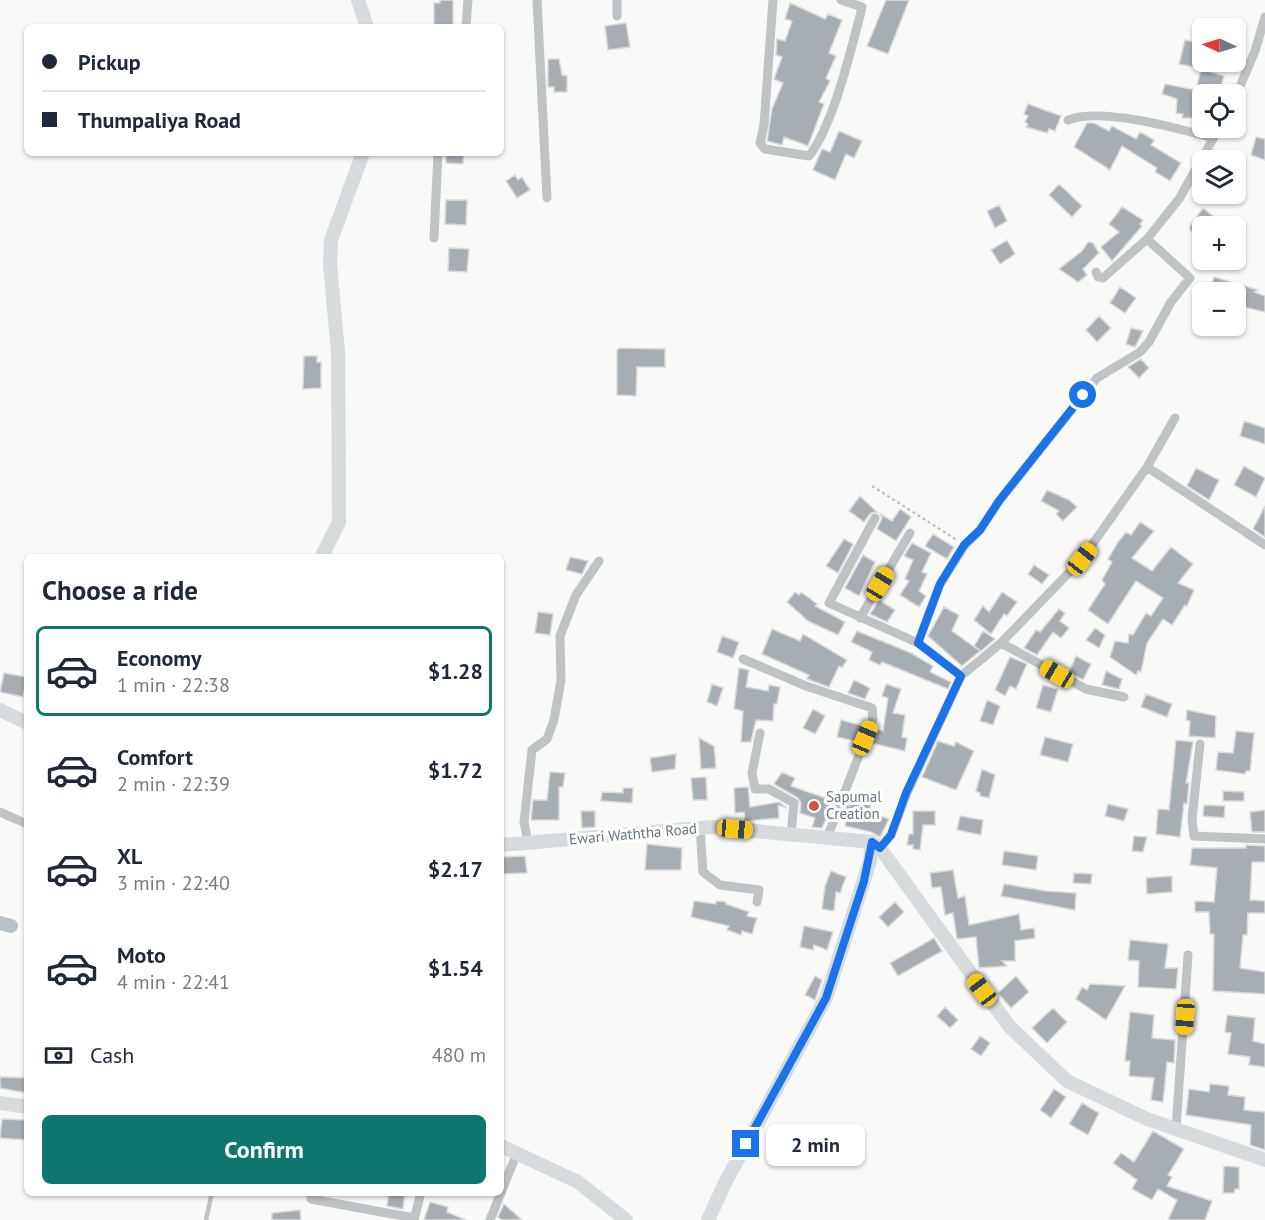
<!DOCTYPE html>
<meta charset="utf-8">
<style>
:root{--surface:#fff;--page:#f6f6f7;--text:#1f2937;--muted:#747a83;--line:#e0e1e3;--accent:#0f766e}
body{margin:0;font-family:"PT Sans",sans-serif;background:var(--page);color:var(--text);height:100vh;display:flex;flex-direction:column;font-size:22px;white-space:nowrap}
*{box-sizing:border-box;margin:0}
p{font-size:20px;color:var(--muted)}
.icon{flex:none;width:33px;height:33px;fill:none;stroke:currentColor;stroke-width:2;stroke-linecap:round;stroke-linejoin:round}
.map{position:relative;flex:1;overflow:hidden}
.panel{position:absolute;left:24px;top:554px;width:480px;height:642px;display:flex;flex-direction:column;background:var(--surface);border-radius:9px;box-shadow:0 2px 4px #0004}
.panel>*{flex:none}
.banner{position:absolute;left:24px;top:24px;width:480px;height:132px;border-radius:9px;box-shadow:0 2px 4px #0004;display:grid;align-content:center;height:132px;padding:0 18px;background:var(--surface)}
.needle{width:39px;rotate:274deg}
.fabs{position:absolute;left:1192px;top:18px;display:grid;gap:12px}
.fabs a{display:grid;place-items:center;width:54px;height:54px;border-radius:9px;background:var(--surface);box-shadow:0 2px 4px #0004;font-size:30px}
.end{position:absolute;width:27px;height:27px;margin:-14px;border:8px solid #1a73e8;background:#fff;box-shadow:0 0 0 3px #fff}
.from{border-radius:50%}
.bubble{position:absolute;height:42px;border-radius:9px;background:var(--surface);box-shadow:0 2px 4px #0004;font-size:20px;font-weight:700;line-height:42px;text-align:center}
.car{position:absolute;width:18px;height:36px;margin:-18px -9px;border-radius:8px;box-shadow:0 0 4px 2px #0007;background:linear-gradient(#f5c518 24%,#345 0 40%,#f5c518 0 76%,#345 0 86%,#f5c518 0)}
.banner b{display:flex;align-items:center;gap:21px;height:57px;font-size:22px}
.banner b+b{border-top:2px solid var(--line)}
.banner i{width:15px;height:15px;background:var(--text)}
ul{padding:0;list-style:none}
li{display:flex;align-items:center;gap:18px;height:90px;margin:0 12px 9px;padding:0 6px;border:3px solid transparent;border-radius:9px}
li div{flex:1}
li b{display:block;font-size:22px}
li em{font-style:normal;font-weight:700}
li.on{border-color:var(--accent)}
li>.icon{width:54px;height:54px;stroke-width:1.5}
h2{padding:0 18px;font-size:27px;line-height:72px}
.pay{display:flex;align-items:center;gap:15px;height:66px;padding:0 18px;font-size:22px}
.pay p{margin-inline-start:auto}
.cta{display:flex;gap:12px;margin-top:auto;padding:12px 18px}
.cta a{flex:1;height:69px;border-radius:9px;background:var(--accent);color:#fff;font-size:24px;font-weight:700;line-height:69px;text-align:center}
.map>svg:first-child{display:block}
.lines{fill:none;stroke-linecap:round;stroke-linejoin:round}
.canal{stroke:#b7c3c6;stroke-width:14}
.building{fill:#a6aeb3;stroke:#dbdad9;stroke-width:1.5}
.path{stroke:#b9bdbf;stroke-width:2;stroke-dasharray:3 3;stroke-linecap:butt}
.lane{stroke:#bec3c6;stroke-width:4.5}
.street{stroke:#bec3c6;stroke-width:9}
.secondary{stroke:#d6dbde;stroke-width:14}
.route{stroke:#1a73e8;stroke-width:8}
.poi-dot{fill:#d2563e;stroke:#fff;stroke-width:2}
.labels{text-anchor:middle;stroke-width:6;stroke-linejoin:round;paint-order:stroke}
.poi-label{font-size:15px;fill:#66767f;stroke:#fff;text-anchor:start}
.street-label{font-size:15px;fill:#66767f;stroke:#fff}
</style>
<div class="map">
<svg width="1265" height="1220" viewBox="0 0 1265 1220">
<rect width="100%" height="100%" fill="#f9f9f7"/>
<g class="lines">
<path class="canal" d="M0,923L11,926"/>
</g>
<path class="building" d="M440,0H453V25H434V3H440Z
M886,0H909L888,54L867,46Z
M790,3L825,19L828,14L842,20L829,53L836,56L826,78L830,81L819,102L824,104L808,146L784,137L782,145L767,141L772,109L783,83L774,79L782,57L776,55L777,39L785,41L792,21L785,19Z
M626,23L630,47L608,50L605,26Z
M1185,40L1203,44V69L1179,64Z
M548,59H559L562,75L567,76V92H554V87H548Z
M1201,69L1224,76L1219,94L1203,92V118H1182L1183,114L1176,113L1177,99L1162,94L1165,84L1196,90Z
M1028,104L1061,116L1055,131L1049,129L1047,133L1026,127L1028,124L1025,122L1028,116L1024,114Z
M1087,123H1094L1109,131L1112,126L1136,139L1140,132L1154,140L1151,145L1181,163L1170,181L1155,172L1157,168L1122,146L1110,170L1074,147Z
M839,131L862,141L854,158L846,154L835,180L813,170L822,149L830,152Z
M1256,137L1265,139V160L1251,155Z
M446,153H464L463,164L446,163Z
M515,175L518,180L522,177L530,190L517,198L506,181Z
M1059,184L1082,206L1072,217L1049,195Z
M446,200H467L466,225L445,224Z
M999,205L1007,221L995,228L987,211Z
M1122,207L1143,220L1140,224L1142,226L1112,261L1101,247L1119,232L1109,224Z
M1203,208L1217,219L1212,226H1203V239L1190,230V226Z
M1007,240L1015,254L1000,264L991,250Z
M1088,242L1093,243L1099,253L1083,269L1087,275L1078,282L1059,269L1082,251Z
M449,248L469,249L467,272L448,271Z
M1214,277L1258,290L1254,292L1265,296V312L1236,305V292H1209Z
M1120,287L1136,298L1125,313L1110,303Z
M1099,316L1111,328L1097,342L1086,330Z
M1131,328L1143,331L1135,347L1126,344Z
M620,348L665,349V367H637L636,396L617,395V350Z
M304,356H317V362H321V388L303,389Z
M1141,359L1149,368L1139,378L1128,367Z
M1244,421L1265,428V444L1240,436Z
M1244,466L1265,478L1256,497L1234,485Z
M1196,468L1219,480L1209,500L1187,486Z
M1047,490L1069,500L1077,507L1063,521L1056,514L1059,511L1041,501Z
M860,496L877,512L871,513L864,522L849,511Z
M1265,506V537L1253,529Z
M900,509L911,517L896,541L877,529L882,518L880,514L892,521Z
M1140,522L1154,531L1132,558L1152,571L1171,547L1193,564L1178,583L1194,590L1187,606L1185,605L1172,625L1163,619L1147,643L1141,672L1138,671L1136,675L1110,657L1115,641L1128,643L1129,634L1133,635L1146,613L1151,616L1163,598L1136,581L1108,624L1088,610L1105,584L1102,580L1112,562L1108,559L1118,542L1126,532L1131,535Z
M933,534L954,547L947,559L925,546Z
M844,539L853,544L838,573L826,566Z
M912,543L931,553L922,572L927,574L919,591L926,596L919,607L900,595L909,581L905,579L913,560L904,556Z
M863,555L875,562L859,596L845,588Z
M570,557L588,561L582,574L566,570Z
M1034,565L1049,575L1042,584L1028,574Z
M795,592L799,595L801,592L817,604L815,606L845,622L838,635L808,621L787,602Z
M1002,592L1017,602L1007,616L1004,614L991,634L974,620L983,606L989,612Z
M879,600L895,610L887,622L870,614Z
M944,607L959,615L952,631L980,651L962,666L928,636Z
M1059,609L1065,613L1060,621L1069,628L1061,638L1053,632L1037,655L1024,648L1036,630L1040,632Z
M538,612L553,614L550,635L535,633Z
M1095,628L1105,635L1099,648L1086,640Z
M772,629L800,641L803,634L847,660L842,668L839,666L829,687L807,679L809,675L762,654Z
M857,631L911,653L933,666L930,672L951,682L948,689L882,662L880,665L869,660L872,652L851,642Z
M983,631L995,639L981,651L974,646Z
M722,636L739,642L733,658L717,652Z
M1076,656L1091,664L1083,680L1069,672Z
M1010,657L1027,664L1016,689L1010,686L1005,696L995,690Z
M739,668L749,670L746,687L768,691L769,685L780,687L777,704H774L773,721L756,720L751,742H741L743,711L734,709Z
M1106,671L1122,679L1119,689L1102,685Z
M4,673L27,677L23,697L0,692Z
M854,680L870,688L865,699L848,693Z
M712,684L723,688L717,706L707,702Z
M886,684L901,689L893,713L905,715L902,737L907,738L905,751L871,743L876,729L883,731L888,698L882,696Z
M1043,685L1058,689L1051,712L1036,708Z
M1146,694L1172,704L1167,717L1141,707Z
M987,700L1000,706L993,725L980,721Z
M813,709L825,716L815,734L803,728Z
M1187,710L1216,716L1215,738L1189,736L1190,721L1186,720Z
M841,720L863,726L858,739L855,741L837,737Z
M1236,731L1254,733L1250,771H1246L1245,774L1216,770L1218,752L1233,753Z
M1045,737L1073,744L1068,762L1040,755Z
M699,738L714,746L716,768L701,769Z
M1176,740L1193,742L1186,783H1189L1187,804L1184,803L1180,837L1156,834L1158,809L1169,810Z
M938,741L954,746L956,742L974,751L956,790L922,777Z
M676,754L675,769L652,772L650,758Z
M982,769L995,775L989,798L980,796V793L976,791Z
M550,772L565,773L563,787H559V820H531L533,800H547Z
M782,772L795,778L791,786L834,801L822,828L812,827L815,818L800,813L801,803L798,798L774,784Z
M706,777L707,800H693L691,778Z
M748,787L750,807L779,802L787,808L778,805L779,818L745,821L744,812L735,813L734,788Z
M623,788H633L632,803L601,801L602,792L623,793Z
M1223,791L1244,792V801H1223Z
M852,794L872,798L869,812L889,819L880,837L871,832L845,826L846,820L841,819L847,805L850,806Z
M1108,804L1128,809L1124,821L1105,816Z
M1204,805L1225,806L1224,818L1203,816Z
M1265,810V832H1252L1250,812Z
M581,811H595V827L582,828Z
M913,811H935V825H923L920,850L913,849V845H907L909,834H913Z
M960,816L983,820L981,835L957,830Z
M1134,836L1147,837L1143,852L1132,851Z
M647,844L682,848L681,870H645Z
M1246,845L1265,846V862H1252L1250,900L1265,901V913H1248L1247,935H1243L1240,968L1265,972V994L1213,991L1214,934H1210L1209,912H1195V901L1214,902L1217,868L1190,865L1192,848H1246Z
M1004,851L1038,856L1036,870L1002,865Z
M525,856L527,873L501,874V857Z
M953,870L958,898L965,896L969,925L1019,914L1021,930L1034,928L1035,938L1015,941V961H1002L1007,966L979,968L976,937L957,939L953,913L945,915L941,887L932,888L930,873Z
M831,871L846,877L840,893L836,892L834,911L822,909L825,886Z
M1074,873L1092,874L1091,884L1073,883Z
M1172,876V892L1147,894L1146,878Z
M1004,884L1046,891L1076,893L1075,910L1001,896Z
M694,901L716,904V901L726,902V904L749,912L747,916L757,918L752,934L742,931L741,935L727,930L729,926L691,917Z
M895,902L904,912L888,927L879,917Z
M804,926L833,932L827,950L814,945L813,950L800,947Z
M934,938L942,951L898,976L890,963Z
M1130,940L1168,944L1165,968H1178L1176,989L1138,987L1139,961L1128,960Z
M815,976L822,980L815,1000L805,995Z
M1016,976L1029,992L1011,1008L998,993Z
M1090,984L1125,986L1106,1020L1076,999L1082,987L1087,990Z
M945,1007L958,1020L950,1028L937,1016Z
M1053,1008L1067,1022L1047,1043L1032,1028Z
M1130,1012L1154,1015L1152,1038L1175,1040L1174,1063L1167,1062L1163,1102L1151,1100L1154,1078L1129,1076L1130,1061H1125Z
M1227,1015L1255,1018L1253,1041L1265,1044V1067L1249,1065L1250,1057L1228,1054L1231,1033L1225,1032Z
M980,1036L990,1043L981,1056L971,1049Z
M0,1077L27,1078V1093L0,1088Z
M1210,1084L1229,1086L1228,1095L1245,1097L1244,1110L1265,1112V1150L1250,1145L1251,1125L1186,1115L1189,1089L1209,1092Z
M1054,1089L1066,1097L1051,1118L1040,1110Z
M1082,1103L1099,1113L1088,1135L1069,1124Z
M2,1119L27,1120V1140L0,1138Z
M1153,1131L1184,1149L1168,1175L1172,1177L1167,1186L1212,1201L1205,1220H1168L1177,1200L1158,1189L1152,1200L1132,1189L1137,1180L1113,1163L1121,1153L1134,1162Z
M1224,1166L1239,1167V1189H1235L1234,1193H1223Z
M389,1192H405L403,1209L387,1206Z
M430,1202L448,1207L447,1212L466,1220H424Z
M504,1204L522,1220H502L498,1217Z
M300,1210L301,1220H272V1213Z"/>
<g class="lines">
<path class="path" d="M872,486L957,540"/>
<path class="lane" d="M206,1220L212,1192"/>
<path class="street" d="M537,0L547,198
M617,0V16
M773,0L764,125L760,143L765,149L809,156C833,126 851,50 861,12L862,7L841,0
M466,27L468,0
M1236,96L1255,51L1265,17
M1068,120C1101,107 1177,128 1213,138
M434,238L438,153
M1096,272L1098,277L1103,278L1147,239
M1147,467L1265,545
M875,518L829,603L918,643
M860,618L910,533
M1001,643L1086,689L1124,697
M743,659L806,686L872,708L873,719L827,838
M961,676L918,643L940,584L965,545L980,530L999,501L1097,378L1140,352L1149,342L1171,302L1190,278L1147,239L1179,199L1219,128
M760,733L752,773L755,789H769L794,803L791,834
M1200,744L1192,819L1194,836L1265,839
M0,812L27,824
M700,828L703,872L720,885L759,890L757,902
M528,843L524,822L532,750L547,739L554,720L561,680L560,636L576,595L599,561
M880,848L891,835L907,793L961,676L1001,643L1082,559L1147,467L1175,418
M1176,1129L1188,955
M311,1199L414,1218
M414,1220L421,1192
M490,1220L517,1153"/>
<path class="secondary" d="M358,0L367,27
M322,556L339,522L338,352L330,264L331,240L363,153
M0,710L27,723
M872,842L880,848L1009,1026L1067,1081L1147,1119L1265,1160
M501,845L712,827L872,842
M0,1103L27,1107
M501,1146L578,1182L626,1220
M708,1220L725,1183L826,998L870,861L872,842"/>
</g>
<g class="lines">
<path class="route" d="M746,1144L826,998L864,881L872,842L880,848L891,835L906,793L961,676L918,643L940,584L964,545L980,530L999,501L1083,395"/>
</g>
<circle class="poi-dot" cx="814" cy="806" r="6"/>
<g class="labels">
<g class="poi-label">
<text x="826" y="802">Sapumal<tspan x="826" dy="17">Creation</tspan></text>
</g>
<g class="street-label">
<text transform="translate(633 834) rotate(-5)" y="5">Ewari Waththa Road</text>
</g>
</g>
</svg>
<div class="fabs">
<a><svg class="needle" viewBox="-14 -14 28 28"><path d="M0-13l5 13h-10z" fill="#e53935"/><path d="M0 13l5-13h-10z" fill="#747a83"/></svg></a>
<a><svg class="icon" aria-label="locate" viewBox="0 0 24 24"><circle cx="12" cy="12" r="6"/><path d="M12 2v4M12 18v4M2 12h4M18 12h4"/></svg></a>
<a><svg class="icon" aria-label="layers" viewBox="0 0 24 24"><path d="M12 4l9 5-9 5-9-5zM3 14l9 5 9-5"/></svg></a>
<a>+</a>
<a>−</a>
</div>
<i class="end from" style="left:1083px;top:395px"></i>
<i class="end" style="left:746px;top:1144px"></i>
<div class="bubble" style="left:766px;top:1124px;width:99px">2 min</div>
<i class="car" style="left:1082px;top:559px;rotate:38deg"></i>
<i class="car" style="left:880px;top:584px;rotate:31deg"></i>
<i class="car" style="left:1057px;top:674px;rotate:300deg"></i>
<i class="car" style="left:865px;top:738px;rotate:23deg"></i>
<i class="car" style="left:735px;top:829px;rotate:95deg"></i>
<i class="car" style="left:982px;top:990px;rotate:323deg"></i>
<i class="car" style="left:1185px;top:1017px;rotate:184deg"></i>
<div class="banner">
<b><i class="from"></i>Pickup</b>
<b><i></i>Thumpaliya Road</b>
</div>
<section class="panel">
<h2>Choose a ride</h2>
<ul>
<li class="on"><svg class="icon" aria-label="car" viewBox="0 0 24 24"><path d="M5 17H2v-5l4-1 3-4h7l3 4 3 1v5h-3M9 17h6M6 11h13"/><circle cx="7" cy="17" r="2"/><circle cx="17" cy="17" r="2"/></svg><div><b>Economy</b><p>1 min · 22:38</p></div><em>$1.28</em></li>
<li><svg class="icon" aria-label="car" viewBox="0 0 24 24"><path d="M5 17H2v-5l4-1 3-4h7l3 4 3 1v5h-3M9 17h6M6 11h13"/><circle cx="7" cy="17" r="2"/><circle cx="17" cy="17" r="2"/></svg><div><b>Comfort</b><p>2 min · 22:39</p></div><em>$1.72</em></li>
<li><svg class="icon" aria-label="car" viewBox="0 0 24 24"><path d="M5 17H2v-5l4-1 3-4h7l3 4 3 1v5h-3M9 17h6M6 11h13"/><circle cx="7" cy="17" r="2"/><circle cx="17" cy="17" r="2"/></svg><div><b>XL</b><p>3 min · 22:40</p></div><em>$2.17</em></li>
<li><svg class="icon" aria-label="car" viewBox="0 0 24 24"><path d="M5 17H2v-5l4-1 3-4h7l3 4 3 1v5h-3M9 17h6M6 11h13"/><circle cx="7" cy="17" r="2"/><circle cx="17" cy="17" r="2"/></svg><div><b>Moto</b><p>4 min · 22:41</p></div><em>$1.54</em></li>
</ul>
<div class="pay"><svg class="icon" aria-label="cash" viewBox="0 0 24 24"><path d="M3 7h18v10H3z"/><circle cx="12" cy="12" r="2"/></svg>Cash<p>480 m</p></div>
<div class="cta"><a>Confirm</a></div>
</section>
</div>
